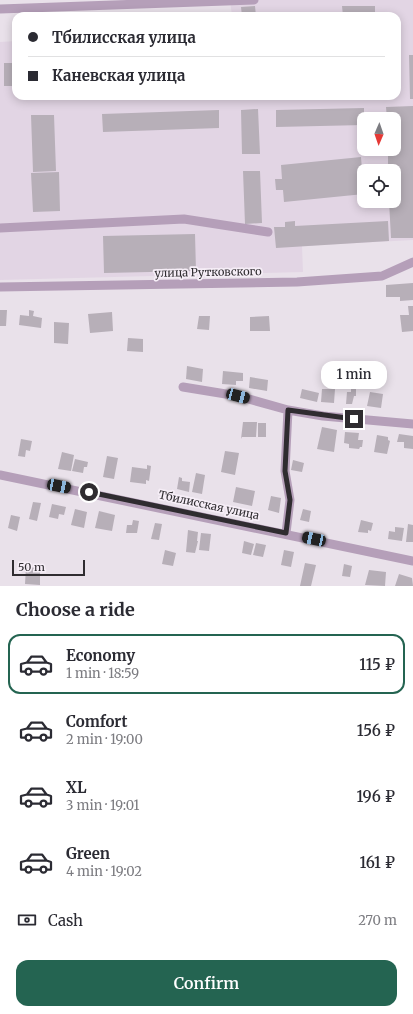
<!DOCTYPE html>
<meta charset="utf-8">
<style>
:root{--surface:#fff;--page:#f2f2f3;--text:#2b2b33;--muted:#7c7c81;--line:#e1e1e2;--accent:#246451}
body{margin:0;font-family:Merriweather,serif;background:var(--page);color:var(--text);height:100vh;display:flex;flex-direction:column;font-size:15px;white-space:nowrap}
*{box-sizing:border-box;margin:0}
p{font-size:13px;color:var(--muted)}
.icon{flex:none;width:22px;height:22px;fill:none;stroke:currentColor;stroke-width:2;stroke-linecap:round;stroke-linejoin:round}
.map{position:relative;height:586px;overflow:hidden}
.sheet{display:flex;flex-direction:column;background:var(--surface);flex:1}
.sheet>*{flex:none}
.banner{position:absolute;left:12px;top:12px;width:389px;height:88px;border-radius:12px;box-shadow:0 2px 10px #0003;display:grid;align-content:center;height:88px;padding:0 16px;background:var(--surface)}
.needle{width:26px;rotate:182deg}
.tools{position:absolute;left:357px;top:112px;display:grid;gap:8px}
.tools a{display:grid;place-items:center;width:44px;height:44px;border-radius:8px;background:var(--surface);box-shadow:0 2px 10px #0003;font-size:20px}
.scale{position:absolute;left:12px;bottom:10px;width:73px;box-sizing:border-box;padding-left:4px;border:2px solid #2f2c30;border-top:0;font-size:11px;line-height:14px;white-space:nowrap;color:#2f2c30;-webkit-text-stroke:3px #f6eef7;paint-order:stroke}
.end{position:absolute;width:18px;height:18px;margin:-9px;border:5px solid #2f2c30;background:#fff;box-shadow:0 0 0 2px #fff}
.from{border-radius:50%}
.bubble{position:absolute;height:28px;border-radius:12px;background:var(--surface);box-shadow:0 2px 10px #0003;font-size:13px;font-weight:600;line-height:28px;text-align:center}
.car{position:absolute;width:12px;height:24px;margin:-12px -6px;border-radius:5px;box-shadow:0 0 3px 1px #0007;background:linear-gradient(#222 24%,#8ab4d8 0 40%,#222 0 76%,#8ab4d8 0 86%,#222 0)}
.banner b{display:flex;align-items:center;gap:14px;height:38px;font-size:15px}
.banner b+b{border-top:1px solid var(--line)}
.banner i{width:10px;height:10px;background:var(--text)}
ul{padding:0;list-style:none}
li{display:flex;align-items:center;gap:12px;height:60px;margin:0 8px 6px;padding:0 8px;border:2px solid transparent;border-radius:12px}
li div{flex:1}
li b{display:block;font-size:15px}
li em{font-style:normal;font-weight:600}
li.selected{border-color:var(--accent)}
li>.icon{width:36px;height:36px;stroke-width:1.5}
h2{padding:0 16px;font-size:18px;line-height:48px}
.pay{display:flex;align-items:center;gap:10px;height:44px;padding:0 16px;font-size:15px}
.pay p{margin-inline-start:auto}
.action{display:flex;gap:8px;margin-top:auto;padding:8px 16px}
.action a{flex:1;height:46px;border-radius:12px;background:var(--accent);color:#fff;font-size:16px;font-weight:600;line-height:46px;text-align:center}
.map>svg:first-child{display:block}
.built{fill:#e2d5e4;fill-rule:evenodd}
.building{fill:#b7afb8}
.lines{fill:none;stroke-linecap:round;stroke-linejoin:round}
.minor{stroke:#b59fb9;stroke-width:9}
.route{stroke:#2f2c30;stroke-width:5}
.labels{text-anchor:middle;stroke-width:3.5;stroke-linejoin:round;paint-order:stroke}
.street-label{font-size:11px;fill:#2f2c30;stroke:#f6eef7}
</style>
<div class="map">
<svg width="413" height="586" viewBox="0 0 413 586">
<rect width="100%" height="100%" fill="#e9e1ea"/>
<path class="built" d="M230,0H413V240L302,246L303,272L0,280V42L16,41V96H397V16H232ZM364,119H394V149H364ZM364,171H394V201H364Z"/>
<path class="building" d="M255,6L256,16H242L241,7Z
M342,6H375V16H343Z
M409,55H413V99H410Z
M4,63H16V86H4Z
M413,106V238H391L389,201H394V171H388V149H394V119H387L386,107Z
M364,108V125L276,127V110Z
M258,109L260,154H242L241,110Z
M219,110V128L103,132L102,114Z
M31,115H54L56,171L33,172Z
M361,157L364,194L284,202L283,190H276L275,179H282L281,165Z
M243,171H260L262,223L245,224Z
M59,172L60,211L33,212L31,173Z
M295,221V226L388,221L389,241L276,248L274,227H285V222Z
M195,234L196,271L104,273L103,236Z
M413,283V300L400,301V297H386V285Z
M408,306H413V331L402,332L400,315H409Z
M0,310H7L6,326H0Z
M29,310L34,311L33,316L42,318L41,328L19,325L20,315L29,316Z
M112,312L113,331L90,333L88,314Z
M199,316H210L209,330L197,329Z
M269,316L270,331H250V317Z
M54,322L69,323L68,344L54,343Z
M128,338L143,339V352L127,351Z
M187,366L203,369L202,382L186,379Z
M223,371L243,373V381H236V385L222,384Z
M250,377L268,380L267,391L249,388Z
M351,388H356V396H354L352,404H346L347,392H351Z
M302,389L319,393L317,402L300,398Z
M322,389H335L334,403L321,402Z
M370,392L383,394L381,408L367,406Z
M243,422H257L256,437H242L241,439Z
M258,423H266V437H258Z
M322,427L337,430L334,452L317,449Z
M345,432L359,433L358,440H363L362,447H360L359,449L349,448V444L344,443Z
M399,434L413,436V449L404,448V442H397Z
M377,435L388,437V440L390,441L387,454L374,452Z
M21,439L32,441L30,451L26,450L25,457L18,456Z
M225,451L239,453L235,475L221,472Z
M62,452L74,455L71,471L58,469Z
M107,456L118,458L114,479L103,477Z
M75,459L88,462L87,467H84L83,473L72,471Z
M293,460L304,463L302,472L291,470Z
M147,465L151,466L149,481L146,480V484L130,482L132,467L147,469Z
M196,473L205,475L202,494L192,492Z
M179,477L182,478V481L190,482L189,492L177,489Z
M236,487L255,491L252,506L233,502Z
M271,496L281,498L279,513L268,510Z
M33,502L41,503L37,521L29,519Z
M52,504L66,507L64,515L59,514L58,519L49,517Z
M75,509L87,512L84,528L71,525Z
M303,509L311,511L309,522L300,520Z
M99,511L115,515L112,531L95,528Z
M11,515L20,517L17,531L8,528Z
M133,520L139,521L137,533H126L127,525H132Z
M361,520L373,523L371,531L368,530V533L358,532Z
M155,523L162,524L159,540L151,539Z
M408,524L413,525V542H406Z
M395,527L404,528L402,541L388,539L389,531L395,532Z
M188,530L198,532L197,541H198L195,553L186,552Z
M201,533L211,534L209,551L199,550Z
M244,541L254,544L251,555L242,553Z
M256,543L266,545L263,557L253,555Z
M165,550L176,553L173,566L162,564Z
M284,550L294,552L291,567L281,565Z
M305,563L316,565L311,586H300Z
M344,564L352,566L350,577L342,576Z
M26,567L40,568V585L25,584Z
M369,570L386,572L385,586L365,585Z
M399,574L412,578L413,586H395Z"/>
<g class="lines">
<path class="minor" d="M0,9L254,0
M0,228L184,219L268,232
M0,287L297,282L382,276L413,262
M183,387L238,396L288,410L323,416L413,424
M0,475L413,561
M286,533L290,500L285,471L288,410"/>
</g>
<g class="lines">
<path class="route" d="M89,492L286,533L290,500L285,471L288,410L354,419"/>
</g>
<g class="labels">
<g class="street-label">
<text transform="translate(208 272) rotate(-1)" y="4">улица Рутковского</text>
<text transform="translate(209 505) rotate(12)" y="4">Тбилисская улица</text>
</g>
</g>
</svg>
<div class="tools">
<a><svg class="needle" viewBox="-14 -14 28 28"><path d="M0-13l5 13h-10z" fill="#e53935"/><path d="M0 13l5-13h-10z" fill="#7c7c81"/></svg></a>
<a><svg class="icon" aria-label="locate" viewBox="0 0 24 24"><circle cx="12" cy="12" r="6"/><path d="M12 2v4M12 18v4M2 12h4M18 12h4"/></svg></a>
</div>
<div class="scale">50 m</div>
<i class="end from" style="left:89px;top:492px"></i>
<i class="end" style="left:354px;top:419px"></i>
<div class="bubble" style="left:321px;top:361px;width:66px">1 min</div>
<i class="car" style="left:238px;top:396px;rotate:105deg"></i>
<i class="car" style="left:59px;top:486px;rotate:101deg"></i>
<i class="car" style="left:314px;top:539px;rotate:282deg"></i>
<div class="banner">
<b><i class="from"></i>Тбилисская улица</b>
<b><i></i>Каневская улица</b>
</div>
</div>
<section class="sheet">
<h2>Choose a ride</h2>
<ul>
<li class="selected"><svg class="icon" aria-label="car" viewBox="0 0 24 24"><path d="M5 17H2v-5l4-1 3-4h7l3 4 3 1v5h-3M9 17h6M6 11h13"/><circle cx="7" cy="17" r="2"/><circle cx="17" cy="17" r="2"/></svg><div><b>Economy</b><p>1 min · 18:59</p></div><em>115 ₽</em></li>
<li><svg class="icon" aria-label="car" viewBox="0 0 24 24"><path d="M5 17H2v-5l4-1 3-4h7l3 4 3 1v5h-3M9 17h6M6 11h13"/><circle cx="7" cy="17" r="2"/><circle cx="17" cy="17" r="2"/></svg><div><b>Comfort</b><p>2 min · 19:00</p></div><em>156 ₽</em></li>
<li><svg class="icon" aria-label="car" viewBox="0 0 24 24"><path d="M5 17H2v-5l4-1 3-4h7l3 4 3 1v5h-3M9 17h6M6 11h13"/><circle cx="7" cy="17" r="2"/><circle cx="17" cy="17" r="2"/></svg><div><b>XL</b><p>3 min · 19:01</p></div><em>196 ₽</em></li>
<li><svg class="icon" aria-label="car" viewBox="0 0 24 24"><path d="M5 17H2v-5l4-1 3-4h7l3 4 3 1v5h-3M9 17h6M6 11h13"/><circle cx="7" cy="17" r="2"/><circle cx="17" cy="17" r="2"/></svg><div><b>Green</b><p>4 min · 19:02</p></div><em>161 ₽</em></li>
</ul>
<div class="pay"><svg class="icon" aria-label="cash" viewBox="0 0 24 24"><path d="M3 7h18v10H3z"/><circle cx="12" cy="12" r="2"/></svg>Cash<p>270 m</p></div>
<div class="action"><a>Confirm</a></div>
</section>
